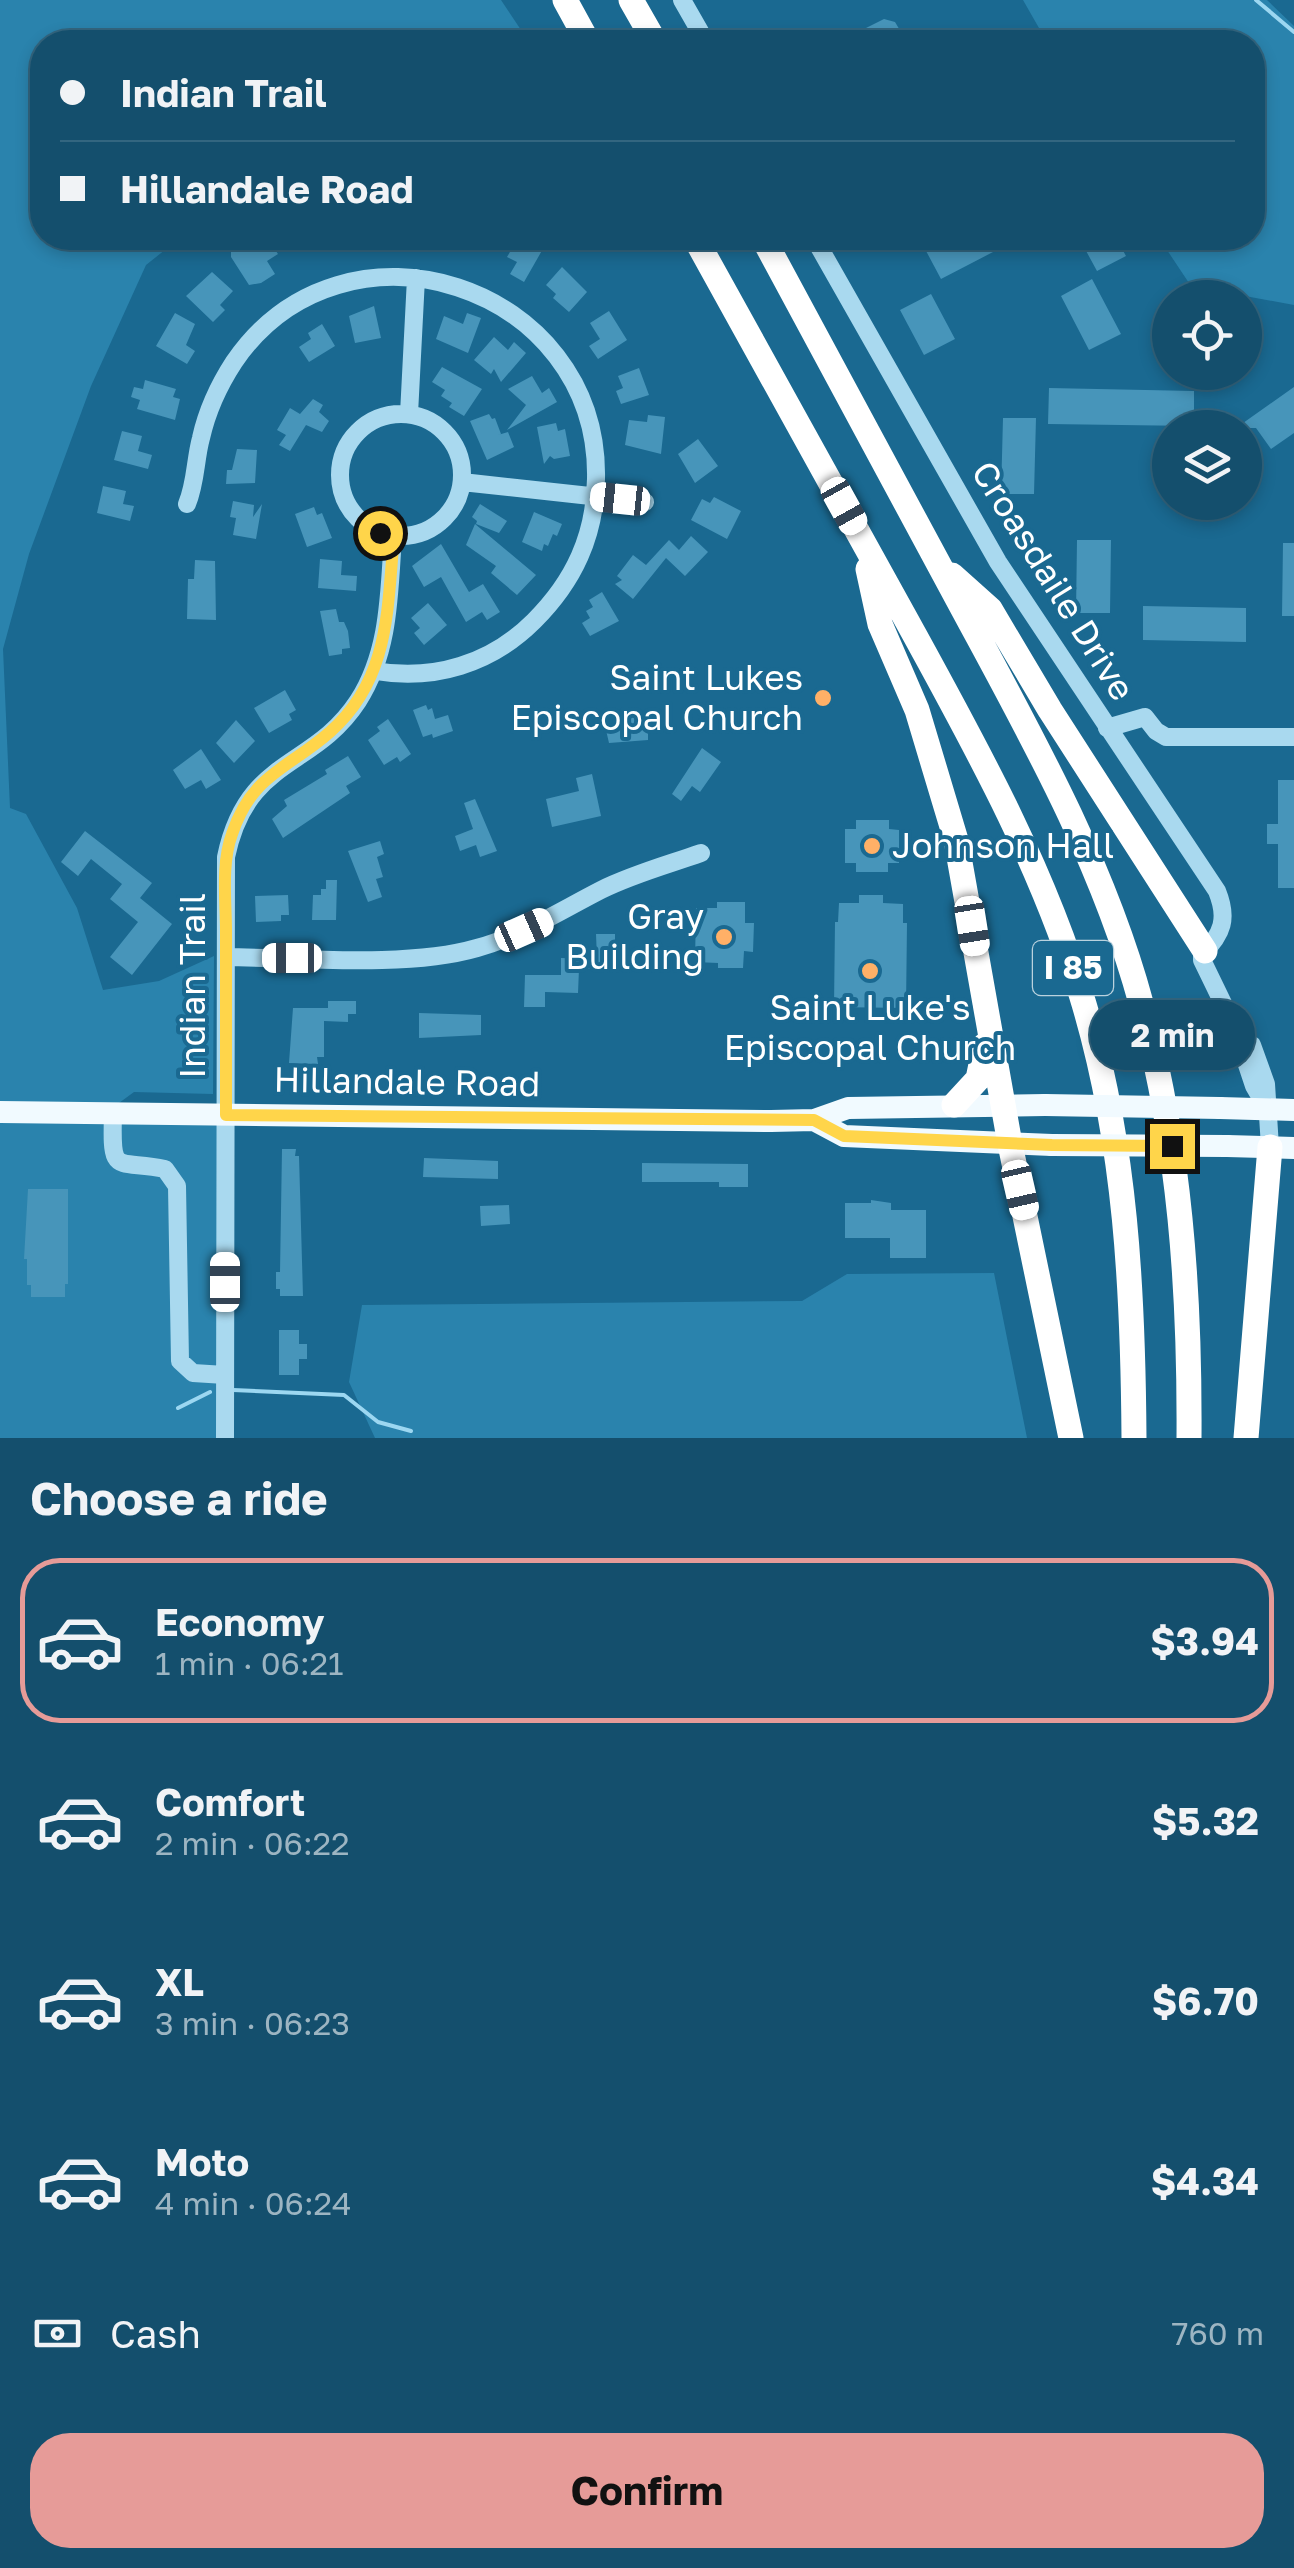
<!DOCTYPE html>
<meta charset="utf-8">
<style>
:root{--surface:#144f6d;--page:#215975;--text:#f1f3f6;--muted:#9db5c2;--line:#336680;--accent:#e69b98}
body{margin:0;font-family:"Golos Text",sans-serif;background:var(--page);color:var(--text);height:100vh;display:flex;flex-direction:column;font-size:38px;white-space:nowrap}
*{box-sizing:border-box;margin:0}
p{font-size:32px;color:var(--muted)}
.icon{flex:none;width:55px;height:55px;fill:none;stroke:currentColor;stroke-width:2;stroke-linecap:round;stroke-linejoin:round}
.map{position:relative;height:1438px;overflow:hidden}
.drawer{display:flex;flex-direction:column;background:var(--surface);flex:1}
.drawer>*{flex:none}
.guide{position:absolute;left:30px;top:30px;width:1235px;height:220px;border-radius:40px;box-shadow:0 5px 15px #0003,0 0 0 2px var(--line);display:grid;align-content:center;height:220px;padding:0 30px;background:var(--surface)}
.buttons{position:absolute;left:1152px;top:280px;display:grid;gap:20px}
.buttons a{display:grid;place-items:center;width:110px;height:110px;border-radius:50%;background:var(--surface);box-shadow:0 5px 15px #0003,0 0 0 2px var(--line);font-size:50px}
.end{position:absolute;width:45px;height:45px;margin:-22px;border:12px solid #ffd54a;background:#111;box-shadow:0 0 0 5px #111}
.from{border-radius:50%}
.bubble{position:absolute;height:70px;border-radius:35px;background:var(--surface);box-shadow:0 5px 15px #0003,0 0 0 2px var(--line);font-size:32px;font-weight:700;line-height:70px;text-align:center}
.car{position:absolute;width:30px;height:60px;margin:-30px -15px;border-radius:12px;box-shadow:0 0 8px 2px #0007;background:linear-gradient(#fff 24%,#345 0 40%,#fff 0 76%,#345 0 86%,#fff 0)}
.guide b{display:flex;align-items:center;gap:35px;height:95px;font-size:38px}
.guide b+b{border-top:2px solid var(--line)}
.guide i{width:25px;height:25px;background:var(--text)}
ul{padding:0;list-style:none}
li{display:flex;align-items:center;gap:30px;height:165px;margin:0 20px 15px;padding:0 10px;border:5px solid transparent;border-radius:40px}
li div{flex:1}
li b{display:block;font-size:38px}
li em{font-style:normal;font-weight:700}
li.on{border-color:var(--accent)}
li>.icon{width:90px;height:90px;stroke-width:1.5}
h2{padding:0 30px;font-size:45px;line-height:120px}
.pay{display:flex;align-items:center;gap:25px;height:110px;padding:0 30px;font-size:38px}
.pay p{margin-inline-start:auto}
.primary-button{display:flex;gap:20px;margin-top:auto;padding:20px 30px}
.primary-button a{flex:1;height:115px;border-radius:40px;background:var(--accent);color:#111;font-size:40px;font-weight:700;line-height:115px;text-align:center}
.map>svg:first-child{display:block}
.green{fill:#2a83ad}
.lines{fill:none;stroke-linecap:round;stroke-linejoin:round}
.stream{stroke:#9cd7f1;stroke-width:4}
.building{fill:#4795ba}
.minor{stroke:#a9d9ef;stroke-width:18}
.major{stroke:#f1faff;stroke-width:22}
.highway{stroke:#fff;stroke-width:25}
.major-bridge{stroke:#f1faff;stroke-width:22}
.route{stroke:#ffd54a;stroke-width:12}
.poi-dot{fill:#ffb067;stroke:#1a6991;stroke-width:4}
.labels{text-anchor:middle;stroke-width:8;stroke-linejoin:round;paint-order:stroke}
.shield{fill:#1a6991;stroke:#bad2de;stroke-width:2.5}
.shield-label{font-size:32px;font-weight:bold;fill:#fff}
.street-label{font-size:35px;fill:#fff;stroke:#1a6991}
.poi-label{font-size:35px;fill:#fff;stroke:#1a6991;text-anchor:end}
</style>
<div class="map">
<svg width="1294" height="1438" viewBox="0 0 1294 1438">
<rect width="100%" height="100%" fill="#1a6991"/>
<path class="green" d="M0,0H501L529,42H42V238H180L146,265L91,386L29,554L3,649L10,808L26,814L77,908L103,990L159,981L214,956L213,1094L134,1092L108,1111L219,1120L217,1438H0Z
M1023,0H1267L1294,26V305L1191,286L1159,238H1252V42H1047Z
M994,1273L1027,1438H375L349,1382L362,1305L802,1301L847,1274Z"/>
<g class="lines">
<path class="stream" d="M1256,0L1294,32
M233,1390L344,1395L378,1422L411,1431
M178,1408L210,1392"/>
</g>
<path class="building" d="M884,19L895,22L907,42H838Z
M267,238L278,254L267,261L275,274L261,283L249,285L231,257V251L240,245L247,251Z
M946,238H1020L941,279L925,249Z
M1079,238H1116L1126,256L1097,271Z
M530,239L544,247L524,282L510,274L517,262L507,257L517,240L526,245Z
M562,267L587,292L569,312L553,298L556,294L546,285Z
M212,272L233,291L220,305L225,310L213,322L186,296Z
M1092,279L1121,334L1089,350L1061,296Z
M931,294L955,339L924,355L900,310Z
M374,306L381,338L355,343L349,316Z
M609,311L627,340L598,359L589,346L600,339L590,323Z
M175,313L195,324L186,345L195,351L187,364L156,346Z
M467,313L481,318L468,353L436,339L444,316L463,324Z
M322,324L335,346L309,362L299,347L311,339L308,333Z
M494,337L508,350L514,342L526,353L501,382L494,369L491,374L474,360Z
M442,367L482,389L464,416L449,407L452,403L441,396L445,390L432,382Z
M639,368L649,395L621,404L616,391L623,388L618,376Z
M532,376L542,393L549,388L557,402L507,430L526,405L508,389Z
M145,380L176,389L173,397L180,399L175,420L137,409L140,400L131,397L134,387L143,389Z
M1294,387V433L1271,449L1256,428H1236Z
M1049,388L1194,391V426L1048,424Z
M313,399L323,405L319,412L329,421L322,432L306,425L290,451L279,445L286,435L277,430L290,408L300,414Z
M489,414L492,419L495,418L501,434L498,435L508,432L514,447L487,460L470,421Z
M648,415L665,417L661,454L625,445L629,420L647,422Z
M1003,418H1036L1034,494H1001Z
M556,423L558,431L565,429L570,456L554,459L550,456L544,464L537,427Z
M122,431L142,436L138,451L152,455L148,469L114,460Z
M698,439L718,466L695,483L678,454Z
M237,449L257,450L255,483L226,484L227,470H232Z
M103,486L126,491L123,504L134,506L130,521L97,513Z
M714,497L741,511L727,539L691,520L702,499L710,503Z
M233,501L254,505L253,517L262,504L256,539L233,535L236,518L230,517Z
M480,504L507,521L499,533L476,524L477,521L472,517Z
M314,507L317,515L322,513L332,538L307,547L295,514Z
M534,512L562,524L557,536L553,534L548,546L544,544L542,551L522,542Z
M475,524L536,575L517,595L491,573L496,566L466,545Z
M691,536L708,552L685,576L666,558L633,599L615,584L622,580L617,576L633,555L646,565L669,540L679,550Z
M1077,540H1111L1110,613H1076Z
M1283,543H1294V616H1282Z
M441,544L469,592L483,584L500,612L487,620L482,612L466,622L441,577L424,587L412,566Z
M320,559L342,561L341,575L357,576L356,591L318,588Z
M195,560L215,561L216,620L187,619L188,579H194Z
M602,592L619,621L590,636L582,623L590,618L586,611L593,607L589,600Z
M428,603L447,625L424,645L414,633L420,628L411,618Z
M1143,606L1246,608V642L1143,640Z
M336,609L339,622H344L348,631L350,648L342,649V654L329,656L320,611Z
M285,690L296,710L289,714L292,720L269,733L254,708Z
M426,705L428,710L432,708L435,719L448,715L453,731L433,738L432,734L423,737L413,710Z
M631,714L648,715V740L609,743L606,730L631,724Z
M388,719L411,754L400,762L397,757L384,765L368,740L380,731L377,727Z
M236,720L255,741L234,763L216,743Z
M702,748L721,762L700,792L692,786L681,801L672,794Z
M201,749L221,780L206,789L201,780L185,789L173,770Z
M348,756L361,777L346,786L350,793L283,838L272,819L287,806L284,800L327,774L325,770Z
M592,774L601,816L552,827L546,799L579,791L576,778Z
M1278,780H1294V888H1278V844H1267V824H1278Z
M475,799L497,851L480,857L476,845L460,851L455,836L473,829L464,803Z
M856,820H889V829L899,830V863H888V872H856V863H845V829H856Z
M85,831L152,883L140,898L172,924L132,975L110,957L138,922L110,899L122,884L91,859L78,876L61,862Z
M380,841L384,854L377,857L383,877L376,879L382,897L368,902L348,851Z
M326,880H337L336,920H312L313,895H321V889H326Z
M288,895L289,915H281V921L256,922L255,896Z
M859,895H883V903L903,904V923H907L906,1008L834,1007L835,922H838L839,903H859Z
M717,902H745V923H754L753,952L744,951L743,968H718V963L695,962L696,908H717Z
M596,934H615V969H579L578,993L545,992V1007H524L525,975H561V958L597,959Z
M328,1001H356V1014H348V1022L324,1021V1057H317L318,1064L289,1063L293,1008H328Z
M419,1013L481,1015V1035L419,1038Z
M282,1149H296L295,1156H299L303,1296H280V1289H276V1272H280Z
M424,1158L498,1161V1179L423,1177Z
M642,1163L748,1164V1187H719V1182H642Z
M28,1189H68V1284H65V1297H31V1285H27V1259H24Z
M871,1200L891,1203V1210H926V1258H890V1238H845V1203H871Z
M509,1205L510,1224L481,1226L480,1206Z
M279,1330H299V1344H307V1359H299V1375H279Z"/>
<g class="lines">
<path class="minor" d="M682,0L706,42
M814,238L998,562L1217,891C1228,918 1223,934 1202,954V960L1234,1026L1254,1086L1268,1110
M340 475a61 61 0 1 1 122 0a61 61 0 1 1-122 0Z
M409,414L416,278
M462,482L645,502
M187,504C196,483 195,460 201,438C207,411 219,385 234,362C344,201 600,285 596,479C595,536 574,581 534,621C491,664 434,681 375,671
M1107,728L1145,717L1156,731L1166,737H1294
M226,957C300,958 408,968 477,948C521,936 560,911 601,890C633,874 667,865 701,853
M1252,1045L1266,1084L1270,1147
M113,1114C111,1177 115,1159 165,1169L177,1186L180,1361L193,1373L225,1375
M225,1438L226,857C247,756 313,770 358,701C390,651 389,593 393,536"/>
<path class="major" d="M1220,1108L1294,1110
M0,1112L771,1121L814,1120L848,1108L1045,1105
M814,1120L844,1136L1052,1145
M1227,1146L1294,1148"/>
<path class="highway" d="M565,0L588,42
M631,0L655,42
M695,238C766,366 836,493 907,621C975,745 1044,868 1084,1004C1126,1146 1133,1291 1134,1438
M763,238C830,362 897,486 964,611C1032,737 1103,863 1141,1003C1180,1145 1190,1291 1189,1438
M868,569L880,624L917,710L956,840L1010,1144L1071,1438
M952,575L990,609L1050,710L1205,951
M954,1105L978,1079L985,1045
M1246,1438L1270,1147"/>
<path class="major-bridge" d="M1045,1105L1220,1108
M1052,1145L1227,1146"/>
</g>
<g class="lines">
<path class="route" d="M380,533L394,536C387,610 390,679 330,732C288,769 252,774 232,834C221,864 226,901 226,932C226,993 226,1054 226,1115L814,1120L844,1136L1052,1145L1172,1146"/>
</g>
<g class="poi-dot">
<circle cx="823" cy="698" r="10"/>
<circle cx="872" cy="846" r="10"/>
<circle cx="724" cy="937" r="10"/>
<circle cx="870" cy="971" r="10"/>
</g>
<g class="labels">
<rect class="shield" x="1033" y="941" width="80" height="54" rx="8"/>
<g class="shield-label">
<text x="1073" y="979">I 85</text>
</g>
<g class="street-label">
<text transform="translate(1053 581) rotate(58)" y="12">Croasdaile Drive</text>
<text transform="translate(193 986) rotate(-90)" y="12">Indian Trail</text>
<text transform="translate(407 1082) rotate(1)" y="12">Hillandale Road</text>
</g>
<g class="poi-label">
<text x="803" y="690">Saint Lukes<tspan x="803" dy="40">Episcopal Church</tspan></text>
<text x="892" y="858" text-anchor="start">Johnson Hall</text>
<text x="704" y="929">Gray<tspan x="704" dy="40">Building</tspan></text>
<text x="870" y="1020" text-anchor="middle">Saint Luke's<tspan x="870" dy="40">Episcopal Church</tspan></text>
</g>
</g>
</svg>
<div class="buttons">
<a><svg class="icon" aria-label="locate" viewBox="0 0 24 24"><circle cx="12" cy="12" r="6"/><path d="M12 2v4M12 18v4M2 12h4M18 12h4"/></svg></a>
<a><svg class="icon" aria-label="layers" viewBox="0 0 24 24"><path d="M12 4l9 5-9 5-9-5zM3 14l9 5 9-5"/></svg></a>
</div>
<i class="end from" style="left:380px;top:533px"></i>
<i class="end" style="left:1172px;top:1146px"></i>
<div class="bubble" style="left:1090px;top:1000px;width:165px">2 min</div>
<i class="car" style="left:620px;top:499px;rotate:276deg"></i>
<i class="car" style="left:844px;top:506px;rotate:151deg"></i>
<i class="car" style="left:972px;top:926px;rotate:171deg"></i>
<i class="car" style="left:524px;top:930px;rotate:66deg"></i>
<i class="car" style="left:292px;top:958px;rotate:270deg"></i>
<i class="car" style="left:1020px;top:1190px;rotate:167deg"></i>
<i class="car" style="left:225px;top:1282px;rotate:0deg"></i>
<div class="guide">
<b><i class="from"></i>Indian Trail</b>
<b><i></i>Hillandale Road</b>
</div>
</div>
<section class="drawer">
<h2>Choose a ride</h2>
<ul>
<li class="on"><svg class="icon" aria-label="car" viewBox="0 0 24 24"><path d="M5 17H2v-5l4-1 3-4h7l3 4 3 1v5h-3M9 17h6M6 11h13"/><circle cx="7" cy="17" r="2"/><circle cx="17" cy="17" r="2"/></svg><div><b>Economy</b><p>1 min · 06:21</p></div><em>$3.94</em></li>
<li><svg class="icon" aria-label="car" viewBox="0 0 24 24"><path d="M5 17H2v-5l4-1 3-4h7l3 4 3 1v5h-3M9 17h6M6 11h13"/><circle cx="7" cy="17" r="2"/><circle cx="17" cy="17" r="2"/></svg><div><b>Comfort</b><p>2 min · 06:22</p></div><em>$5.32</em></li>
<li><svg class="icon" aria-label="car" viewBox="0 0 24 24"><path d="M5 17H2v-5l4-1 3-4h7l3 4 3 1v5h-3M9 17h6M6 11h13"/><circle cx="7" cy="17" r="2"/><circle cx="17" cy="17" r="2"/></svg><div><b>XL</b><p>3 min · 06:23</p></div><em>$6.70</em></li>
<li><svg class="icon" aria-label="car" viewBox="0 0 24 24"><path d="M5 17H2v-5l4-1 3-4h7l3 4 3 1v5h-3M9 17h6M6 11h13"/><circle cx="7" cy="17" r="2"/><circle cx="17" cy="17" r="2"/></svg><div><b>Moto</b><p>4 min · 06:24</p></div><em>$4.34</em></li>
</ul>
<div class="pay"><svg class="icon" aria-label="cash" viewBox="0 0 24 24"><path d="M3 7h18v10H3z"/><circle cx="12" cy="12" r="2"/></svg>Cash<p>760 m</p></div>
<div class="primary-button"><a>Confirm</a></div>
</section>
